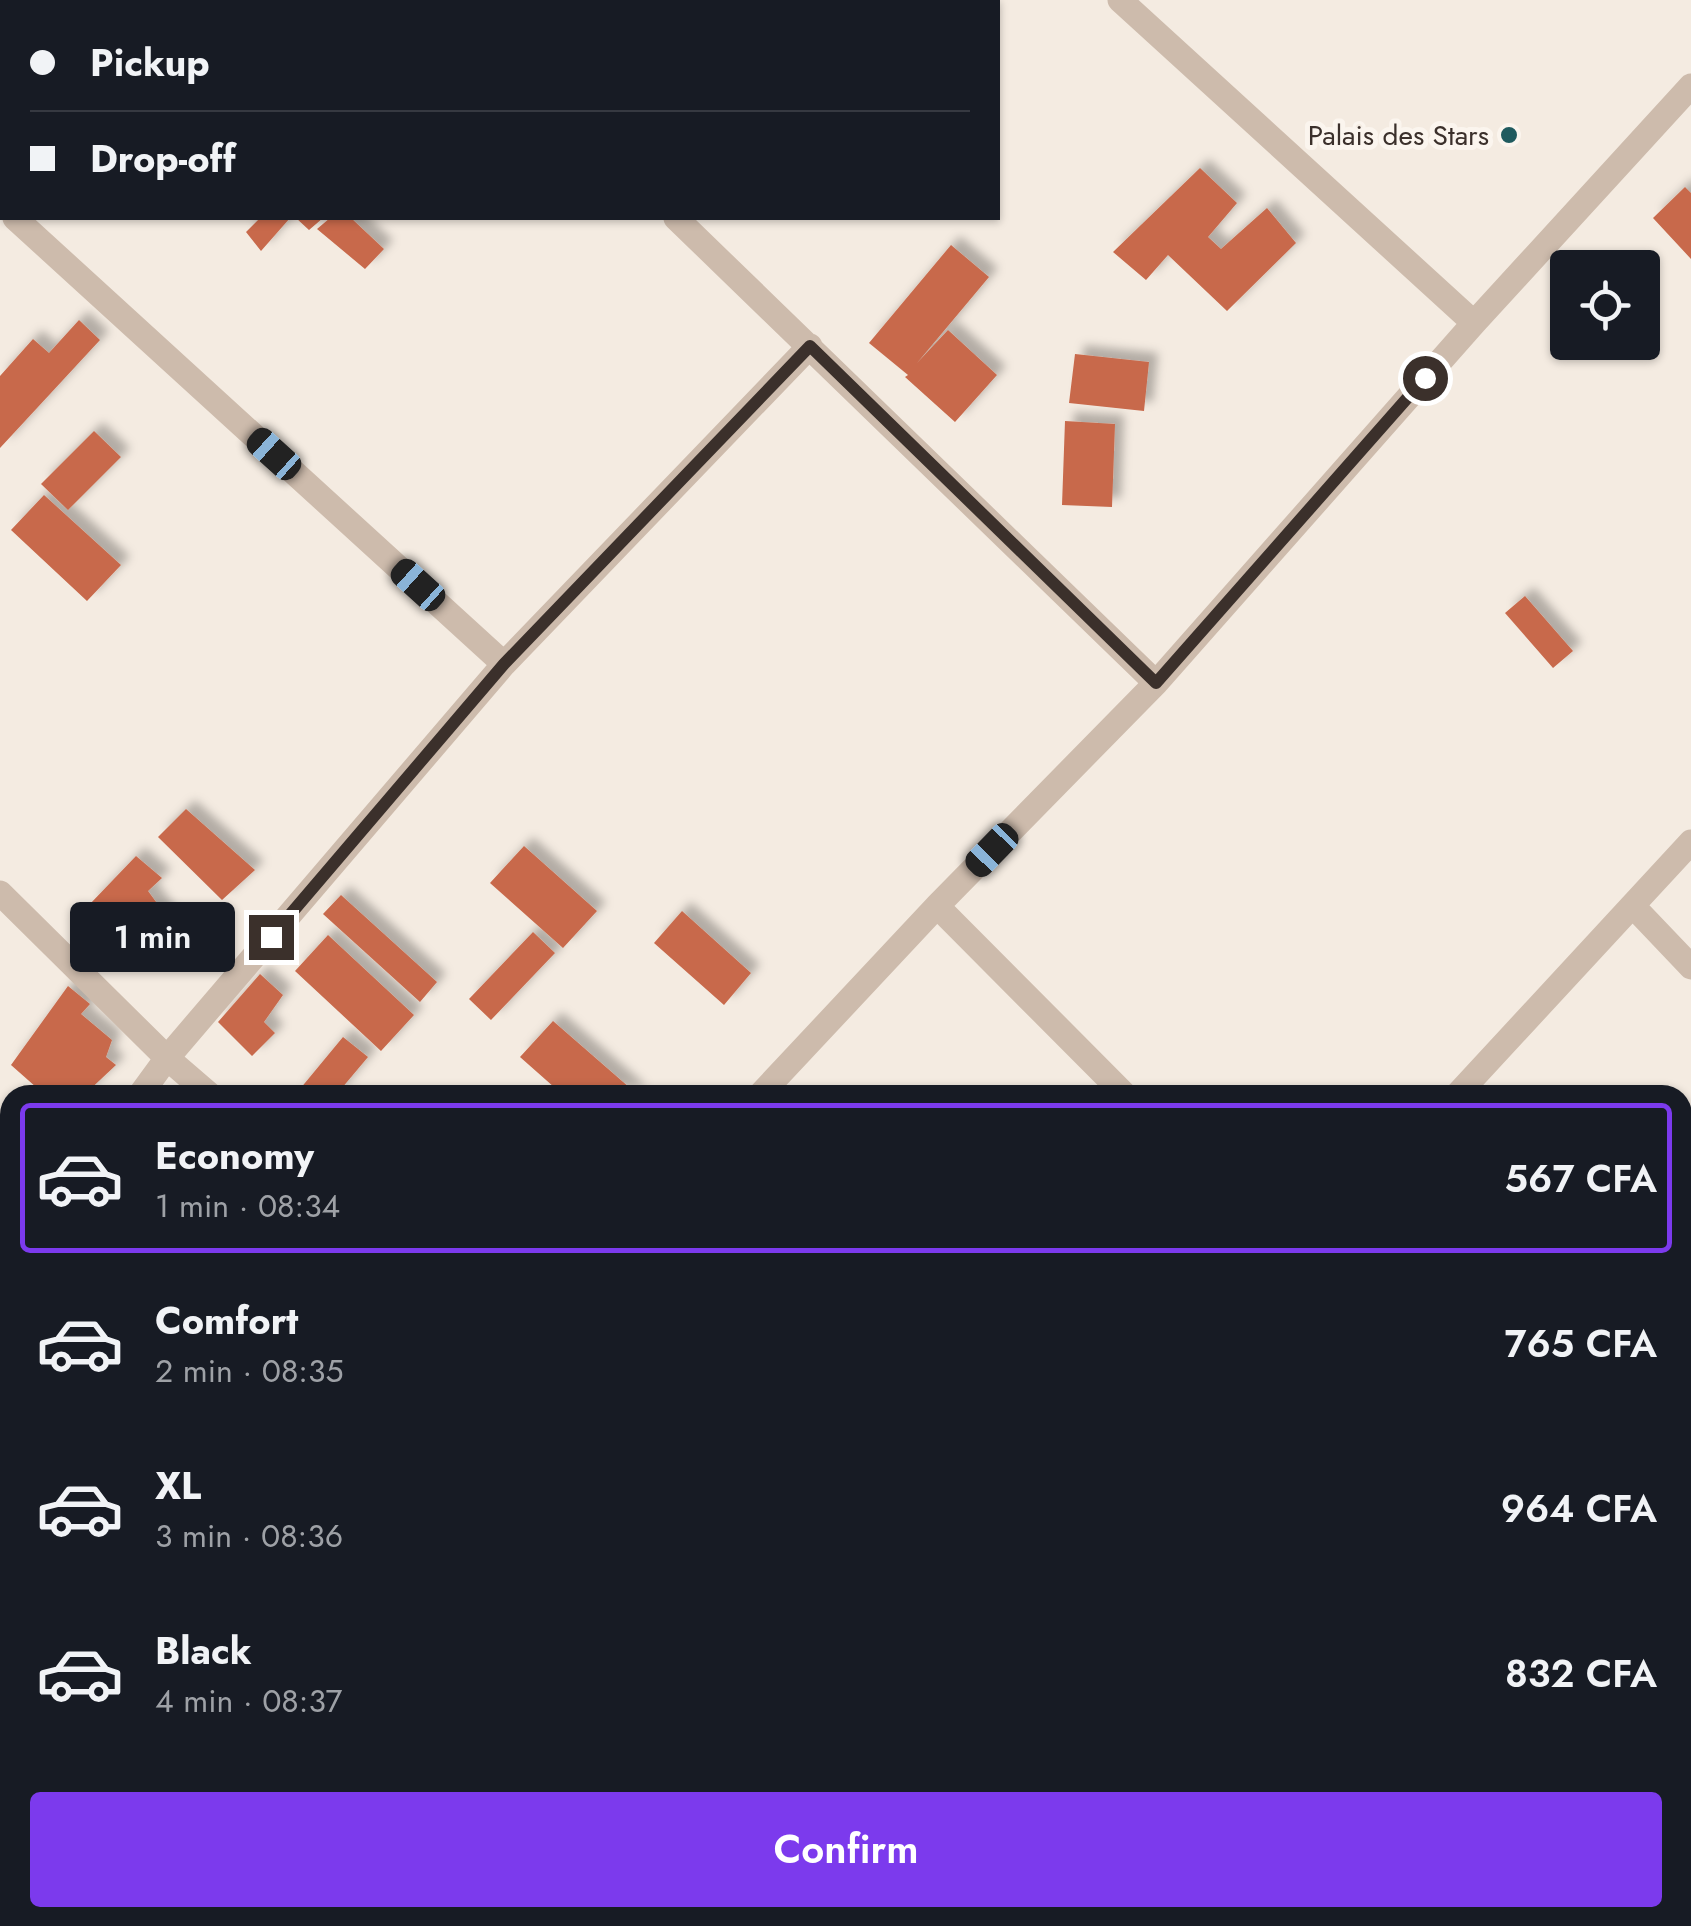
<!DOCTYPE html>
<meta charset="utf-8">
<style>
:root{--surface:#171b24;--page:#242831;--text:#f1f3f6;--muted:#9ea1a6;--line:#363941;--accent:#7c3aed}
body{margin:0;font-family:Jost,sans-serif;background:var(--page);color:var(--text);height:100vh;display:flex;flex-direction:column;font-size:38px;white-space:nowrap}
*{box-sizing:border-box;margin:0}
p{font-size:32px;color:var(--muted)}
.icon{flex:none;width:55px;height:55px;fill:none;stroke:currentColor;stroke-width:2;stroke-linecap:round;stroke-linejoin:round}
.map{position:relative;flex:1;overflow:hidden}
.side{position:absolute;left:0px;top:1085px;width:1692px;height:842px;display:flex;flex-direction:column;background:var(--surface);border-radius:30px 30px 0 0;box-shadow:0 2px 8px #0004}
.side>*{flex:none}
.banner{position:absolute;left:0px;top:0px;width:1000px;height:220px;box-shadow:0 2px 8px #0004;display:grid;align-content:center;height:220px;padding:0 30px;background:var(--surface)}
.tools{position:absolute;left:1550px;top:250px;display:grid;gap:20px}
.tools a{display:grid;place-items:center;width:110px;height:110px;border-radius:10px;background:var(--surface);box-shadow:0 2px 8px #0004;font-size:50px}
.end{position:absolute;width:45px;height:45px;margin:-22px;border:12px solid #3b302b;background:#fff;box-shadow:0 0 0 5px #fff}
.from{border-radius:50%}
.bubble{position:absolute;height:70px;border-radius:10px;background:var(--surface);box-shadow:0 2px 8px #0004;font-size:32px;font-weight:600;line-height:70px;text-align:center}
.car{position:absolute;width:30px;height:60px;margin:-30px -15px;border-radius:12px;box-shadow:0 0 8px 2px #0007;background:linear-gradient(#222 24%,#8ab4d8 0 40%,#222 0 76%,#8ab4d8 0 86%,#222 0)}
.banner b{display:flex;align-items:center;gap:35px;height:95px;font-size:38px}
.banner b+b{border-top:2px solid var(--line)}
.banner i{width:25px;height:25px;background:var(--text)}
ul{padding:18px 0 0;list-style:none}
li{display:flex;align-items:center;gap:30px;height:150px;margin:0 20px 15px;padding:0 10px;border:5px solid transparent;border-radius:10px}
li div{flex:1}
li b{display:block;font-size:38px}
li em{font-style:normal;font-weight:600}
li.current{border-color:var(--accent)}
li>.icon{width:90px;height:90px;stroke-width:1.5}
.primary-button{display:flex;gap:20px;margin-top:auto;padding:20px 30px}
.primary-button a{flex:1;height:115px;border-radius:10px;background:var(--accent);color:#fff;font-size:40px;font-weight:600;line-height:115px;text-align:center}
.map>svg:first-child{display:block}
.building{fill:#c8694b;filter:url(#shadow)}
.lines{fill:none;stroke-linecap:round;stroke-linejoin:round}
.minor{stroke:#cdbbac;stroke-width:25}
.route{stroke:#3b302b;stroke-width:12}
.poi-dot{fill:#1f5a5e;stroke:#fbf5ee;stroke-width:4}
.labels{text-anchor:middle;stroke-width:10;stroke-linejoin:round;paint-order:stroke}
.poi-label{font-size:28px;fill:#3b302b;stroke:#fbf5ee;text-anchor:end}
</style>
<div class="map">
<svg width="1691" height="1926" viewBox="0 0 1691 1926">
<defs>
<filter id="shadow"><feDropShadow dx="9" dy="-9" stdDeviation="5" flood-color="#0004"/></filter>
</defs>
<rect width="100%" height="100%" fill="#f4ebe1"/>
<path class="building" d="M1200,168L1237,203L1208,237L1221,249L1267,208L1296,243L1227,311L1168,255L1146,280L1113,252Z
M1685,187L1691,193V259L1653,218Z
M260,218H290L261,251L246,232Z
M296,218H323L309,230Z
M330,218H351L384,249L365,269L317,229Z
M951,245L989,277L917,363L948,330L997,375L955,422L905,377L908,375L869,343Z
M79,320L100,340L0,448V376L33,339L49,353Z
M1075,354L1149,362L1144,411L1069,403Z
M1065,421L1115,424L1112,507L1062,505Z
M94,431L121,457L68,510L41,484Z
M44,495L121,565L87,601L11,530Z
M1525,596L1573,651L1553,668L1505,613Z
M186,809L255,870L222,900L158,837Z
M524,846L597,911L563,948L490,883Z
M136,856L162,878L148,891L184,940L157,971L89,905Z
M341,895L437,982L420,1002L323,914Z
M682,911L751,973L724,1005L654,943Z
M533,932L555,953L491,1020L469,999Z
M328,935L414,1015L381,1051L295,971Z
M260,974L283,995L264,1022L275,1033L252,1056L218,1022Z
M68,986L90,1004L81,1014L112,1040L106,1057L116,1065L84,1095H45L11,1065Z
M553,1021L638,1095H563L520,1057Z
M343,1037L368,1057L336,1095H295Z
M1691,1503V1587L1682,1580V1512Z
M0,1559H10V1609L8,1610Z
M0,1644L10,1646V1728L0,1727Z
M0,1807L10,1810V1848L0,1849Z
M0,1876L10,1877V1918H34L36,1926H0Z
M691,1918H713L724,1926H688Z
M947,1918H1034L1041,1926H938Z
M1063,1918H1093L1103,1926H1056Z
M121,1919L122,1926H81V1924Z"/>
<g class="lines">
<path class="minor" d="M450,0L453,2
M1120,0L1474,323
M618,2L621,0
M15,218L504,664
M676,218L1156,683
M0,893L167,1058L210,1095
M937,906L1125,1095
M1633,906L1691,967
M140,1095L167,1058L504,664L810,346
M760,1095L937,906L1156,683L1474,323L1691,86
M1457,1095L1691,842
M0,1249L10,1239
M1682,1654L1691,1663
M0,1768L10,1770
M556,1918L565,1926
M1193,1918L1201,1926
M607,1926L615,1918
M1297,1926L1304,1918"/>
</g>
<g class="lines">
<path class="route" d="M271,937L504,664L810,346L1156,683L1425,378"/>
</g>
<circle class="poi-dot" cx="1509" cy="135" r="10"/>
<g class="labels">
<g class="poi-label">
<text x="1489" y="145">Palais des Stars</text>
</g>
</g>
</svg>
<div class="tools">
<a><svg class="icon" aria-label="locate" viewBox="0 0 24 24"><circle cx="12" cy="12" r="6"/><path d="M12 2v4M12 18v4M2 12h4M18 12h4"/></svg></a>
</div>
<i class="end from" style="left:1425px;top:378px"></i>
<i class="end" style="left:271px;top:937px"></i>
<div class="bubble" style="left:70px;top:902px;width:165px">1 min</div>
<i class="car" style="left:274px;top:454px;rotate:312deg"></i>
<i class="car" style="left:418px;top:585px;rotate:312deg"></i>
<i class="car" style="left:992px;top:850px;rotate:224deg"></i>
<div class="banner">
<b><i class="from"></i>Pickup</b>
<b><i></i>Drop-off</b>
</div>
<section class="side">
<ul>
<li class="current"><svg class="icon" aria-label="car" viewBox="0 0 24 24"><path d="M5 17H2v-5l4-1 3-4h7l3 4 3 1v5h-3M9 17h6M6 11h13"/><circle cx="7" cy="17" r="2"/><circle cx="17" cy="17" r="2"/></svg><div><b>Economy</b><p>1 min · 08:34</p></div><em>567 CFA</em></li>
<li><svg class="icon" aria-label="car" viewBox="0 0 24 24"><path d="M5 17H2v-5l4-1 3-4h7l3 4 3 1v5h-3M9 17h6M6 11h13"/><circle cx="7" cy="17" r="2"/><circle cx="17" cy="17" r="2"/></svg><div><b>Comfort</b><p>2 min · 08:35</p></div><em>765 CFA</em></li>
<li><svg class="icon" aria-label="car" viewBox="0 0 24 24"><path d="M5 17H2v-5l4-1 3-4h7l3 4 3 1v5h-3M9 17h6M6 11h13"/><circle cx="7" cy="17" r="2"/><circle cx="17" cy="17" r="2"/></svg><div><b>XL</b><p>3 min · 08:36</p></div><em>964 CFA</em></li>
<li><svg class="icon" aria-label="car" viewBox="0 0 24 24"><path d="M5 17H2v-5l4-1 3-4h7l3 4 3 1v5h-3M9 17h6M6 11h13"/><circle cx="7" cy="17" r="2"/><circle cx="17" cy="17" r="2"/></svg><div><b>Black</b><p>4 min · 08:37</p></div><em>832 CFA</em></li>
</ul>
<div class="primary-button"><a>Confirm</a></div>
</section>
</div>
